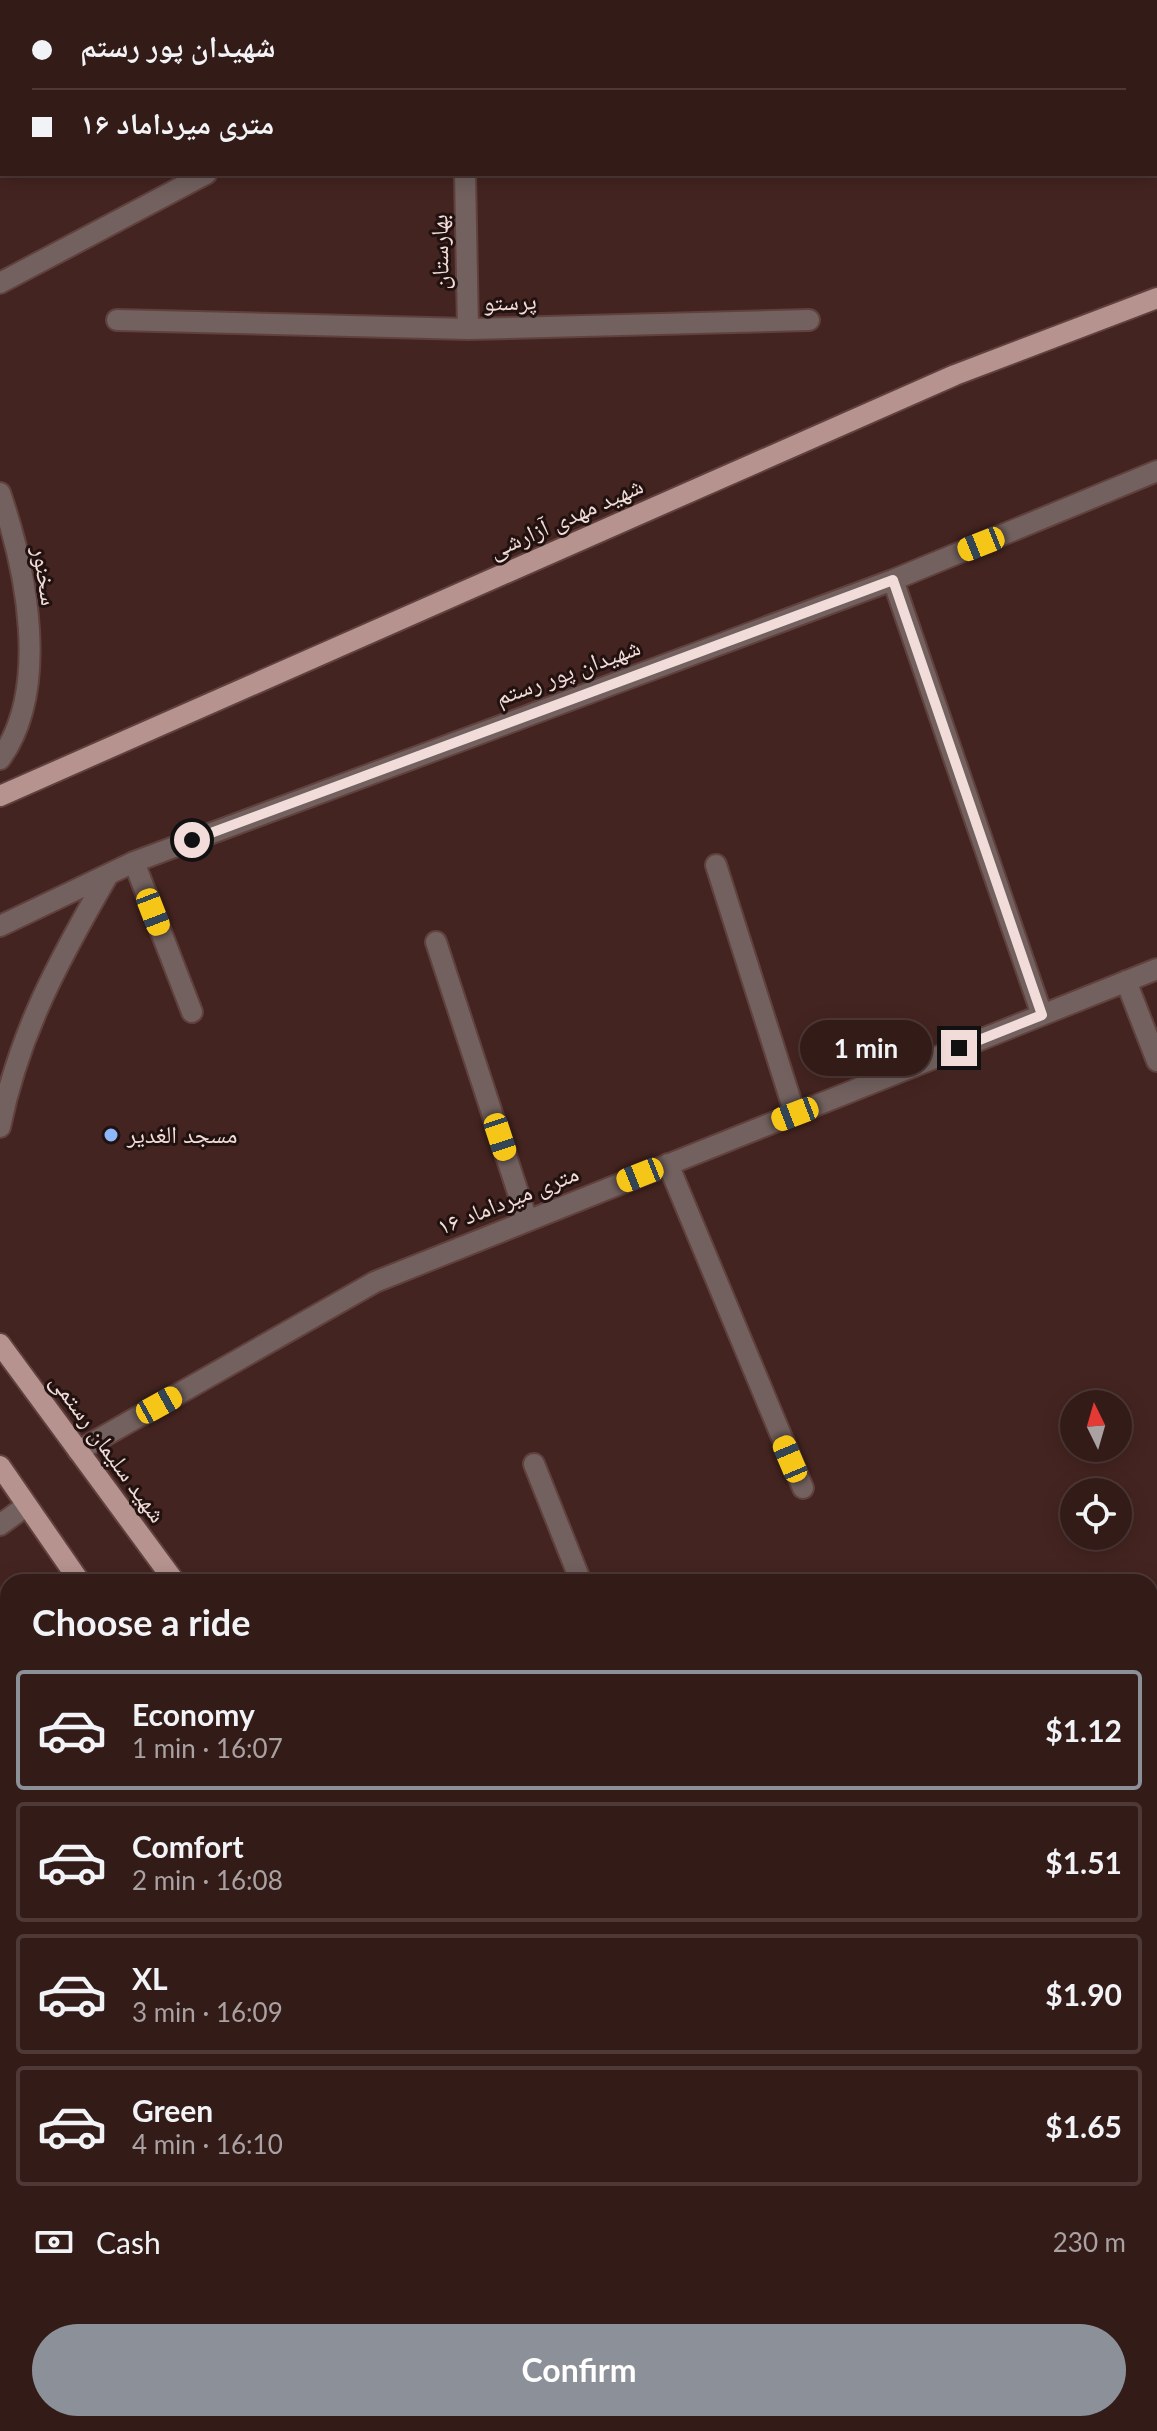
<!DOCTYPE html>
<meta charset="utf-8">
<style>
:root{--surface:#331b18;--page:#3e2825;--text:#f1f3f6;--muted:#a9a1a2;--line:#4e3937;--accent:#8c9099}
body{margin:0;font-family:Lato,"Noto Naskh Arabic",sans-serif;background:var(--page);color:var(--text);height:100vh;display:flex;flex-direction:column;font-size:30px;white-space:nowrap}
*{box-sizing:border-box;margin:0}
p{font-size:26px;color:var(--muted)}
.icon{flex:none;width:44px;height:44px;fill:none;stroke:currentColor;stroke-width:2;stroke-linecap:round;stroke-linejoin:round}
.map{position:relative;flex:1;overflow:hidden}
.sheet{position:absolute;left:0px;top:1574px;width:1158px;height:858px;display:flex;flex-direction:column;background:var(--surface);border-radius:24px 24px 0 0;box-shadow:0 4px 20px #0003,0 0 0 2px var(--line)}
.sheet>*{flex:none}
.top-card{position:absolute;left:0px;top:0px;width:1158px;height:176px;box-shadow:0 4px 20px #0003,0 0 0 2px var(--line);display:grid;align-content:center;height:176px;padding:0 32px;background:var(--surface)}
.needle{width:52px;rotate:355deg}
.fabs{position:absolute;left:1060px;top:1390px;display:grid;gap:16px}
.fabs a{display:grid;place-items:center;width:72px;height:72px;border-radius:50%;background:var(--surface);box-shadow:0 4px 20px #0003,0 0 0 2px var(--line);font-size:40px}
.end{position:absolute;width:36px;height:36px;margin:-18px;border:10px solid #f2dcd9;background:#111;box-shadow:0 0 0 4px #111}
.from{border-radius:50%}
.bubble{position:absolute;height:56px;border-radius:28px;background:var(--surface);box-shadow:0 4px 20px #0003,0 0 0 2px var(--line);font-size:26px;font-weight:700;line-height:56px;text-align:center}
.car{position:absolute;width:24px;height:48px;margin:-24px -12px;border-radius:10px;box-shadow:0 0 6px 2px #0007;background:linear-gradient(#f5c518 24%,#345 0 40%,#f5c518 0 76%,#345 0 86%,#f5c518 0)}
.top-card b{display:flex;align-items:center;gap:28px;height:76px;font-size:30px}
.top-card b+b{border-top:2px solid var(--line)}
.top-card i{width:20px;height:20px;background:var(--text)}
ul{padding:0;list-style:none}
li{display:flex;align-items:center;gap:24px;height:120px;margin:0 16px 12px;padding:0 16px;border:4px solid var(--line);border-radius:8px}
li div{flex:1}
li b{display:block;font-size:30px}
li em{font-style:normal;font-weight:700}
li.selected{border-color:var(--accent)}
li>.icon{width:72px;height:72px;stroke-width:1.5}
h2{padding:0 32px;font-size:36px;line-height:96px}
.pay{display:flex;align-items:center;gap:20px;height:88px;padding:0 32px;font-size:30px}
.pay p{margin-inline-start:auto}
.cta{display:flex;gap:16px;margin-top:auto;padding:16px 32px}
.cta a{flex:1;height:92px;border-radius:48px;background:var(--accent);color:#fff;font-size:32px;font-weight:700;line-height:92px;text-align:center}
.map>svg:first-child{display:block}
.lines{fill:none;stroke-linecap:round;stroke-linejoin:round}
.minor-casing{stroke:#60413e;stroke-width:24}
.major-casing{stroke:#60413e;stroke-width:24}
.minor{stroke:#72615f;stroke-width:20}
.major{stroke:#b6938f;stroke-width:20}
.route{stroke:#f2dcd9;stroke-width:10}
.poi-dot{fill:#8db9fc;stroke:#211210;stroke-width:3}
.labels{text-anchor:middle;stroke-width:6;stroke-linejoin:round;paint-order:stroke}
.street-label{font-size:24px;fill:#f2dcd9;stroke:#211210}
.poi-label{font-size:24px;fill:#f2dcd9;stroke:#211210;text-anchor:start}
</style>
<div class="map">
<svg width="1157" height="2431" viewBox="0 0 1157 2431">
<rect width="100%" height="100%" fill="#442420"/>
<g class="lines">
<defs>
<path id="minor" d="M85,2L87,0
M464,2V0
M1079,2V0
M1156,97H1157
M0,106L2,103
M465,174L468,329
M0,283L206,174
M117,320L468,329L809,320
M0,493C26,569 51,689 0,759
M893,580L1042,1015
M134,862L192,1012
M716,865L795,1114
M0,926L134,862L893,580L1157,471
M436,942L527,1220
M1126,981L1157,1061
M0,1127C19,1032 60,958 108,875
M668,1164L803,1488
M78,1451L375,1282L1157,969
M534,1464L581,1582
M0,1525L26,1506
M1150,1602L1157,1598
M1150,1794L1157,1790
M0,1958L8,1953
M0,2321L8,2315
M138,2431L147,2424"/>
<path id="major" d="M0,796L955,375L1157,298
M0,1344L175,1582
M0,1466L80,1582
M466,2431L467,2424
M509,2431L511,2424"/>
</defs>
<use href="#minor" class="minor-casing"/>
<use href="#major" class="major-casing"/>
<use href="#minor" class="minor"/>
<use href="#major" class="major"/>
</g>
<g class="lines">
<path class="route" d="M192,840L893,580L1042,1015L959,1048"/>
</g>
<circle class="poi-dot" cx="111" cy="1135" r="8"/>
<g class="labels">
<g class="street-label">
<text transform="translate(440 252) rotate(-91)" y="8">بهارستان</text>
<text transform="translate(510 302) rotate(-2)" y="8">پرستو</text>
<text transform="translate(566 518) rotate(-24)" y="8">شهید مهدی آزارشی</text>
<text transform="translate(45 576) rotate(81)" y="8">سخنور</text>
<text transform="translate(568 672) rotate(-20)" y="8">شهیدان پور رستم</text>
<text transform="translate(508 1200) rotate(-22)" y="8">۱۶ متری میرداماد</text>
<text transform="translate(108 1448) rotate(54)" y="8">شهید سلیمان رستمی</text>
</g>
<g class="poi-label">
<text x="127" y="1143">مسجد الغدیر</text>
</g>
</g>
</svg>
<div class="fabs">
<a><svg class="needle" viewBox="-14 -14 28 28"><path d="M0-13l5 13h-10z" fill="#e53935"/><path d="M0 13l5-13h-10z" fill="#a9a1a2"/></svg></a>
<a><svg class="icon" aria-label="locate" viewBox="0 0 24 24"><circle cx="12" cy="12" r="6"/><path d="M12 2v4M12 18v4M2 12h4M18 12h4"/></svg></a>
</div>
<i class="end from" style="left:192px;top:840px"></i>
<i class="end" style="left:959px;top:1048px"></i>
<div class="bubble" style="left:800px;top:1020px;width:132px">1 min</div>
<i class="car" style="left:981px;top:544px;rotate:248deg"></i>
<i class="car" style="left:153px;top:912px;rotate:159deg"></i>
<i class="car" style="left:795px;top:1114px;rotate:249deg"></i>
<i class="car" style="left:500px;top:1137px;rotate:162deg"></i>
<i class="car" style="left:640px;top:1175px;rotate:248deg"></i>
<i class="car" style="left:159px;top:1405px;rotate:61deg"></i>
<i class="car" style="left:790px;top:1459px;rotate:337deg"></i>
<div class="top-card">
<b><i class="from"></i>شهیدان پور رستم</b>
<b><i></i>۱۶ متری میرداماد</b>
</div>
<section class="sheet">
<h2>Choose a ride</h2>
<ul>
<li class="selected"><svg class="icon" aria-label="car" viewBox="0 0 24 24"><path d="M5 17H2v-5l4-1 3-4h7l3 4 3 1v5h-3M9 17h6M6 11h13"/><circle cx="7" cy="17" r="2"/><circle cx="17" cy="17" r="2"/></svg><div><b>Economy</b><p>1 min · 16:07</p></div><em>$1.12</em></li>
<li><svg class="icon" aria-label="car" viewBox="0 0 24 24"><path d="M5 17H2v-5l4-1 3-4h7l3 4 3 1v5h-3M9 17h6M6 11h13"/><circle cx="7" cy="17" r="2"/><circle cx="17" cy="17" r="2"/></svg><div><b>Comfort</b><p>2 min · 16:08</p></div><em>$1.51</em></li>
<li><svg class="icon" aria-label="car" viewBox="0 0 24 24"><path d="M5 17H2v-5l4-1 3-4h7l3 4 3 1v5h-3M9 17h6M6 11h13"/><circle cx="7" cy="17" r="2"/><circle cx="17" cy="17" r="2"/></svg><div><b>XL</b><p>3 min · 16:09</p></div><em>$1.90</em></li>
<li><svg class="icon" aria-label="car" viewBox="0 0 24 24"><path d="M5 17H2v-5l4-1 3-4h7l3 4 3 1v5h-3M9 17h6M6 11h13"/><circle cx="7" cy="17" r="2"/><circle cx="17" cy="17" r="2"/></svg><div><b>Green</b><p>4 min · 16:10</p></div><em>$1.65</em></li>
</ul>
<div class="pay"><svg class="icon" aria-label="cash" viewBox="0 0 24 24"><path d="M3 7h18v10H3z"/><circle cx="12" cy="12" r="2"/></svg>Cash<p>230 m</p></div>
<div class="cta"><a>Confirm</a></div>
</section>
</div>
